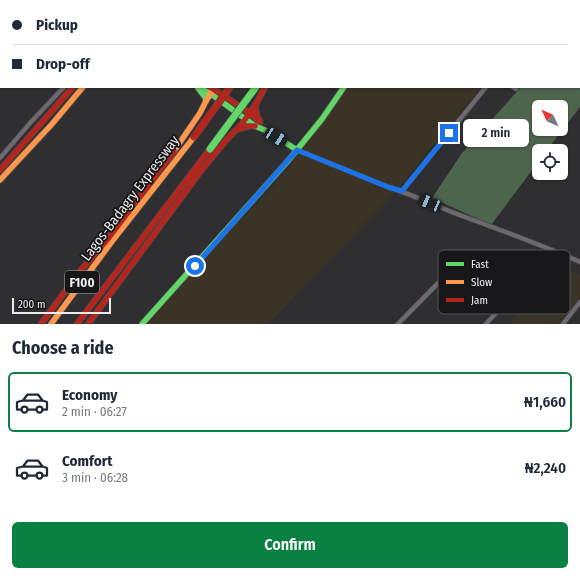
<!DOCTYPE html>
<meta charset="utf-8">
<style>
:root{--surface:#fff;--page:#f2f2f3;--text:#1f2937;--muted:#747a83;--line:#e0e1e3;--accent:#0b8043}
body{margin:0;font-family:"Fira Sans Condensed",sans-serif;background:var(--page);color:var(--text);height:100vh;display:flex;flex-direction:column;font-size:15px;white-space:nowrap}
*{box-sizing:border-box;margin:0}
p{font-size:13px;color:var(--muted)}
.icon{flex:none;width:22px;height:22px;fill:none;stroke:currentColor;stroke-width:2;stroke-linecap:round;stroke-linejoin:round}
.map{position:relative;height:324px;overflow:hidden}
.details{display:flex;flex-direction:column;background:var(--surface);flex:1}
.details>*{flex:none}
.guide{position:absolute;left:0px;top:0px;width:580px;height:88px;box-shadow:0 1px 3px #0004;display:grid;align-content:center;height:88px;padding:0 12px;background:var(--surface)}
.needle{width:26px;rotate:314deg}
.tools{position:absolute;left:532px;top:100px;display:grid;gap:8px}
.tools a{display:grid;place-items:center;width:36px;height:36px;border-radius:6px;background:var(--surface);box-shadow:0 1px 3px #0004;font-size:20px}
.scale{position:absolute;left:12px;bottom:10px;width:99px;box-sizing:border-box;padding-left:4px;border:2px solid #ebeaed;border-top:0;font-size:11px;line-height:14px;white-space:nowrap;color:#ebeaed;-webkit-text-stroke:3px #171618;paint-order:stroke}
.end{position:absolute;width:18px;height:18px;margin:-9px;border:5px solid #1a73e8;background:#fff;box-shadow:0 0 0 2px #fff}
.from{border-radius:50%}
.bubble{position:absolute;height:28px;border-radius:6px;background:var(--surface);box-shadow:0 1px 3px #0004;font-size:13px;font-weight:600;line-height:28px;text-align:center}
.car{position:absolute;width:12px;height:24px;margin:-12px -6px;border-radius:5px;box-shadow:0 0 3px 1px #0007;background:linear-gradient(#222 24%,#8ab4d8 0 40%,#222 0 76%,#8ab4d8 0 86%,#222 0)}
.guide b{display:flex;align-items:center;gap:14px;height:38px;font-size:15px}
.guide b+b{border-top:1px solid var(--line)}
.guide i{width:10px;height:10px;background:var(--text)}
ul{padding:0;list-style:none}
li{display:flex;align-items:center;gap:12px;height:60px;margin:0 8px 6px;padding:0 4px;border:2px solid transparent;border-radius:6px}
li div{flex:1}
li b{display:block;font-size:15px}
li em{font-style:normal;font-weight:600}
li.selected{border-color:var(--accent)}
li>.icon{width:36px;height:36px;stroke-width:1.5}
h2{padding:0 12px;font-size:18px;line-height:48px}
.action{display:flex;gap:8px;margin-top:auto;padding:8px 12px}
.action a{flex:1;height:46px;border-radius:6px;background:var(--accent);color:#fff;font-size:16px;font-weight:600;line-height:46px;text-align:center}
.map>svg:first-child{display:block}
.industrial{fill:#3b3426}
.forest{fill:#4d644d;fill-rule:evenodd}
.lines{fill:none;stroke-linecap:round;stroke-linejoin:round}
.street-casing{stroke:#49494a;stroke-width:5.5}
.fast-casing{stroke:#49494a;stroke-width:7}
.slow-casing{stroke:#49494a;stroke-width:7}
.jam-casing{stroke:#49494a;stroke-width:7}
.street{stroke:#6e6870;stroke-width:4}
.fast{stroke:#63d668;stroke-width:5.5}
.slow{stroke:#ff974d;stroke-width:5.5}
.jam{stroke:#b3261e;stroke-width:5.5}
.fast-bridge-casing{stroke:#49494a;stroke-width:8;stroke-linecap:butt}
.jam-bridge-casing{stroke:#49494a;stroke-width:8;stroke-linecap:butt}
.fast-bridge{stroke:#63d668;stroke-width:7}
.jam-bridge{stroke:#b3261e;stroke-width:7}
.route{stroke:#1a73e8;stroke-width:5}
.labels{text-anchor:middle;stroke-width:3.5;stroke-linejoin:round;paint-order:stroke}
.shield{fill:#171618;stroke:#abaaad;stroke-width:1}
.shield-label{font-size:13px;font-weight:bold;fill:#ebeaed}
.street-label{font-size:14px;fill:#ebeaed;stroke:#171618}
.key{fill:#171618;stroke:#575658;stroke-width:1}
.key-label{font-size:11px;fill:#ebeaed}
</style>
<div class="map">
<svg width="580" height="324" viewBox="0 0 580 324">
<rect width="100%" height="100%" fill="#2f2e31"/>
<path class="industrial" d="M346,87H481L391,197L268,324H147L233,227L253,209L289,168L297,154L322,123Z
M563,268L580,275V298L558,324H508Z"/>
<path class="forest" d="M579,63H580V107L546,151H539V161L491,225L432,198L462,153L521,87H579ZM539,107H561V129H539Z"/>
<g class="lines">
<defs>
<path id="street" d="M79,0L80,1
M416,0L418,1
M491,0L492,1
M541,0L542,1
M569,0L570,1
M115,1L116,0
M448,1V0
M579,10L580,11
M0,59L1,58
M513,87L516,89
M297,150L388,187C411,194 434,205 457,214C498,229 540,244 580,262
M0,158L31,122L64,87
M402,191L486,87
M473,276L503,306
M398,324L446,275
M486,324L553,250
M563,324L580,302"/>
<path id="fast" d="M70,0L71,1
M149,1L150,0
M198,87L211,94L255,126L267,131L297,150
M198,88L205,97L206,101
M142,324L287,162L322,119L344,87"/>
<path id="slow" d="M285,0V1
M158,1L159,0
M294,1L295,0
M320,1L321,0
M327,1L328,0
M395,1L396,0
M174,151L200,113L206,101L215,87
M0,180L52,124L83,87
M51,324L113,240L194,137"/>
<path id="jam" d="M210,87L250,113L259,121
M255,105L257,116L260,122
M238,129L249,126H255
M0,170L73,87
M41,324L81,270L107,240L174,151
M77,324L210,149
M88,324L200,172L227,139L241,125L256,104L265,87"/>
</defs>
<use href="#street" class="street-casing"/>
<use href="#fast" class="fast-casing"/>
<use href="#slow" class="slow-casing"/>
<use href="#jam" class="jam-casing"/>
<use href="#street" class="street"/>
<use href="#fast" class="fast"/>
<use href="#slow" class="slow"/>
<use href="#jam" class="jam"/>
<defs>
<path id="fast-bridge" d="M210,149L256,87"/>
<path id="jam-bridge" d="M194,137L230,87"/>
</defs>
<use href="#fast-bridge" class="fast-bridge-casing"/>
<use href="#jam-bridge" class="jam-bridge-casing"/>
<use href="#fast-bridge" class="fast-bridge"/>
<use href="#jam-bridge" class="jam-bridge"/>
</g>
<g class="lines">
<path class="route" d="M195,266L297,150L388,187L402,191L449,133"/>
</g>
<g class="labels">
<rect class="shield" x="65" y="271" width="34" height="22" rx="3"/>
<g class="shield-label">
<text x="82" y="287">F100</text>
</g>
<g class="street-label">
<text transform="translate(130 198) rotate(-53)" y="5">Lagos-Badagry Expressway</text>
</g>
</g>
<rect x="438" y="250" width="132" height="64" rx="6" class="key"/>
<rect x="446" y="262" width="18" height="4" fill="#63d668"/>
<rect x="446" y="280" width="18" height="4" fill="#ff974d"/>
<rect x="446" y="298" width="18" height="4" fill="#b3261e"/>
<g class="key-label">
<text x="471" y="268">Fast</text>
<text x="471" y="286">Slow</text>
<text x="471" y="304">Jam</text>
</g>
</svg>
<div class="tools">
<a><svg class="needle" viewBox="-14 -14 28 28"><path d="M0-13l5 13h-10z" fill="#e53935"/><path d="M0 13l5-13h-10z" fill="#747a83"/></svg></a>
<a><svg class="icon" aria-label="locate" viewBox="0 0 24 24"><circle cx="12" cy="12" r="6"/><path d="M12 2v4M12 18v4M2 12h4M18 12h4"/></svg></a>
</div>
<div class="scale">200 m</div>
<i class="end from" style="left:195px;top:266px"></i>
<i class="end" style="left:449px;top:133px"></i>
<div class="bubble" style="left:463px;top:119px;width:66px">2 min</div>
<i class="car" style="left:276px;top:137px;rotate:122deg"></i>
<i class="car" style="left:430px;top:203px;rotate:293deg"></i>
<div class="guide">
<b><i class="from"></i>Pickup</b>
<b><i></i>Drop-off</b>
</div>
</div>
<section class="details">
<h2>Choose a ride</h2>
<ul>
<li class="selected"><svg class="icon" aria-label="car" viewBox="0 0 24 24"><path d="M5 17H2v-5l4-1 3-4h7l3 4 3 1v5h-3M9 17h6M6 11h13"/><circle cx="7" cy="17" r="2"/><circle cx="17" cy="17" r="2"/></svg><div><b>Economy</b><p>2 min · 06:27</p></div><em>₦1,660</em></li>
<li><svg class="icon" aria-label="car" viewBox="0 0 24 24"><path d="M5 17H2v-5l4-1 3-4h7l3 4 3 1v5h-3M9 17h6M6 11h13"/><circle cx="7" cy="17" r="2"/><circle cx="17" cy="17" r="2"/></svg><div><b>Comfort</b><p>3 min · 06:28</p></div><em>₦2,240</em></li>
</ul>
<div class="action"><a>Confirm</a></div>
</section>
